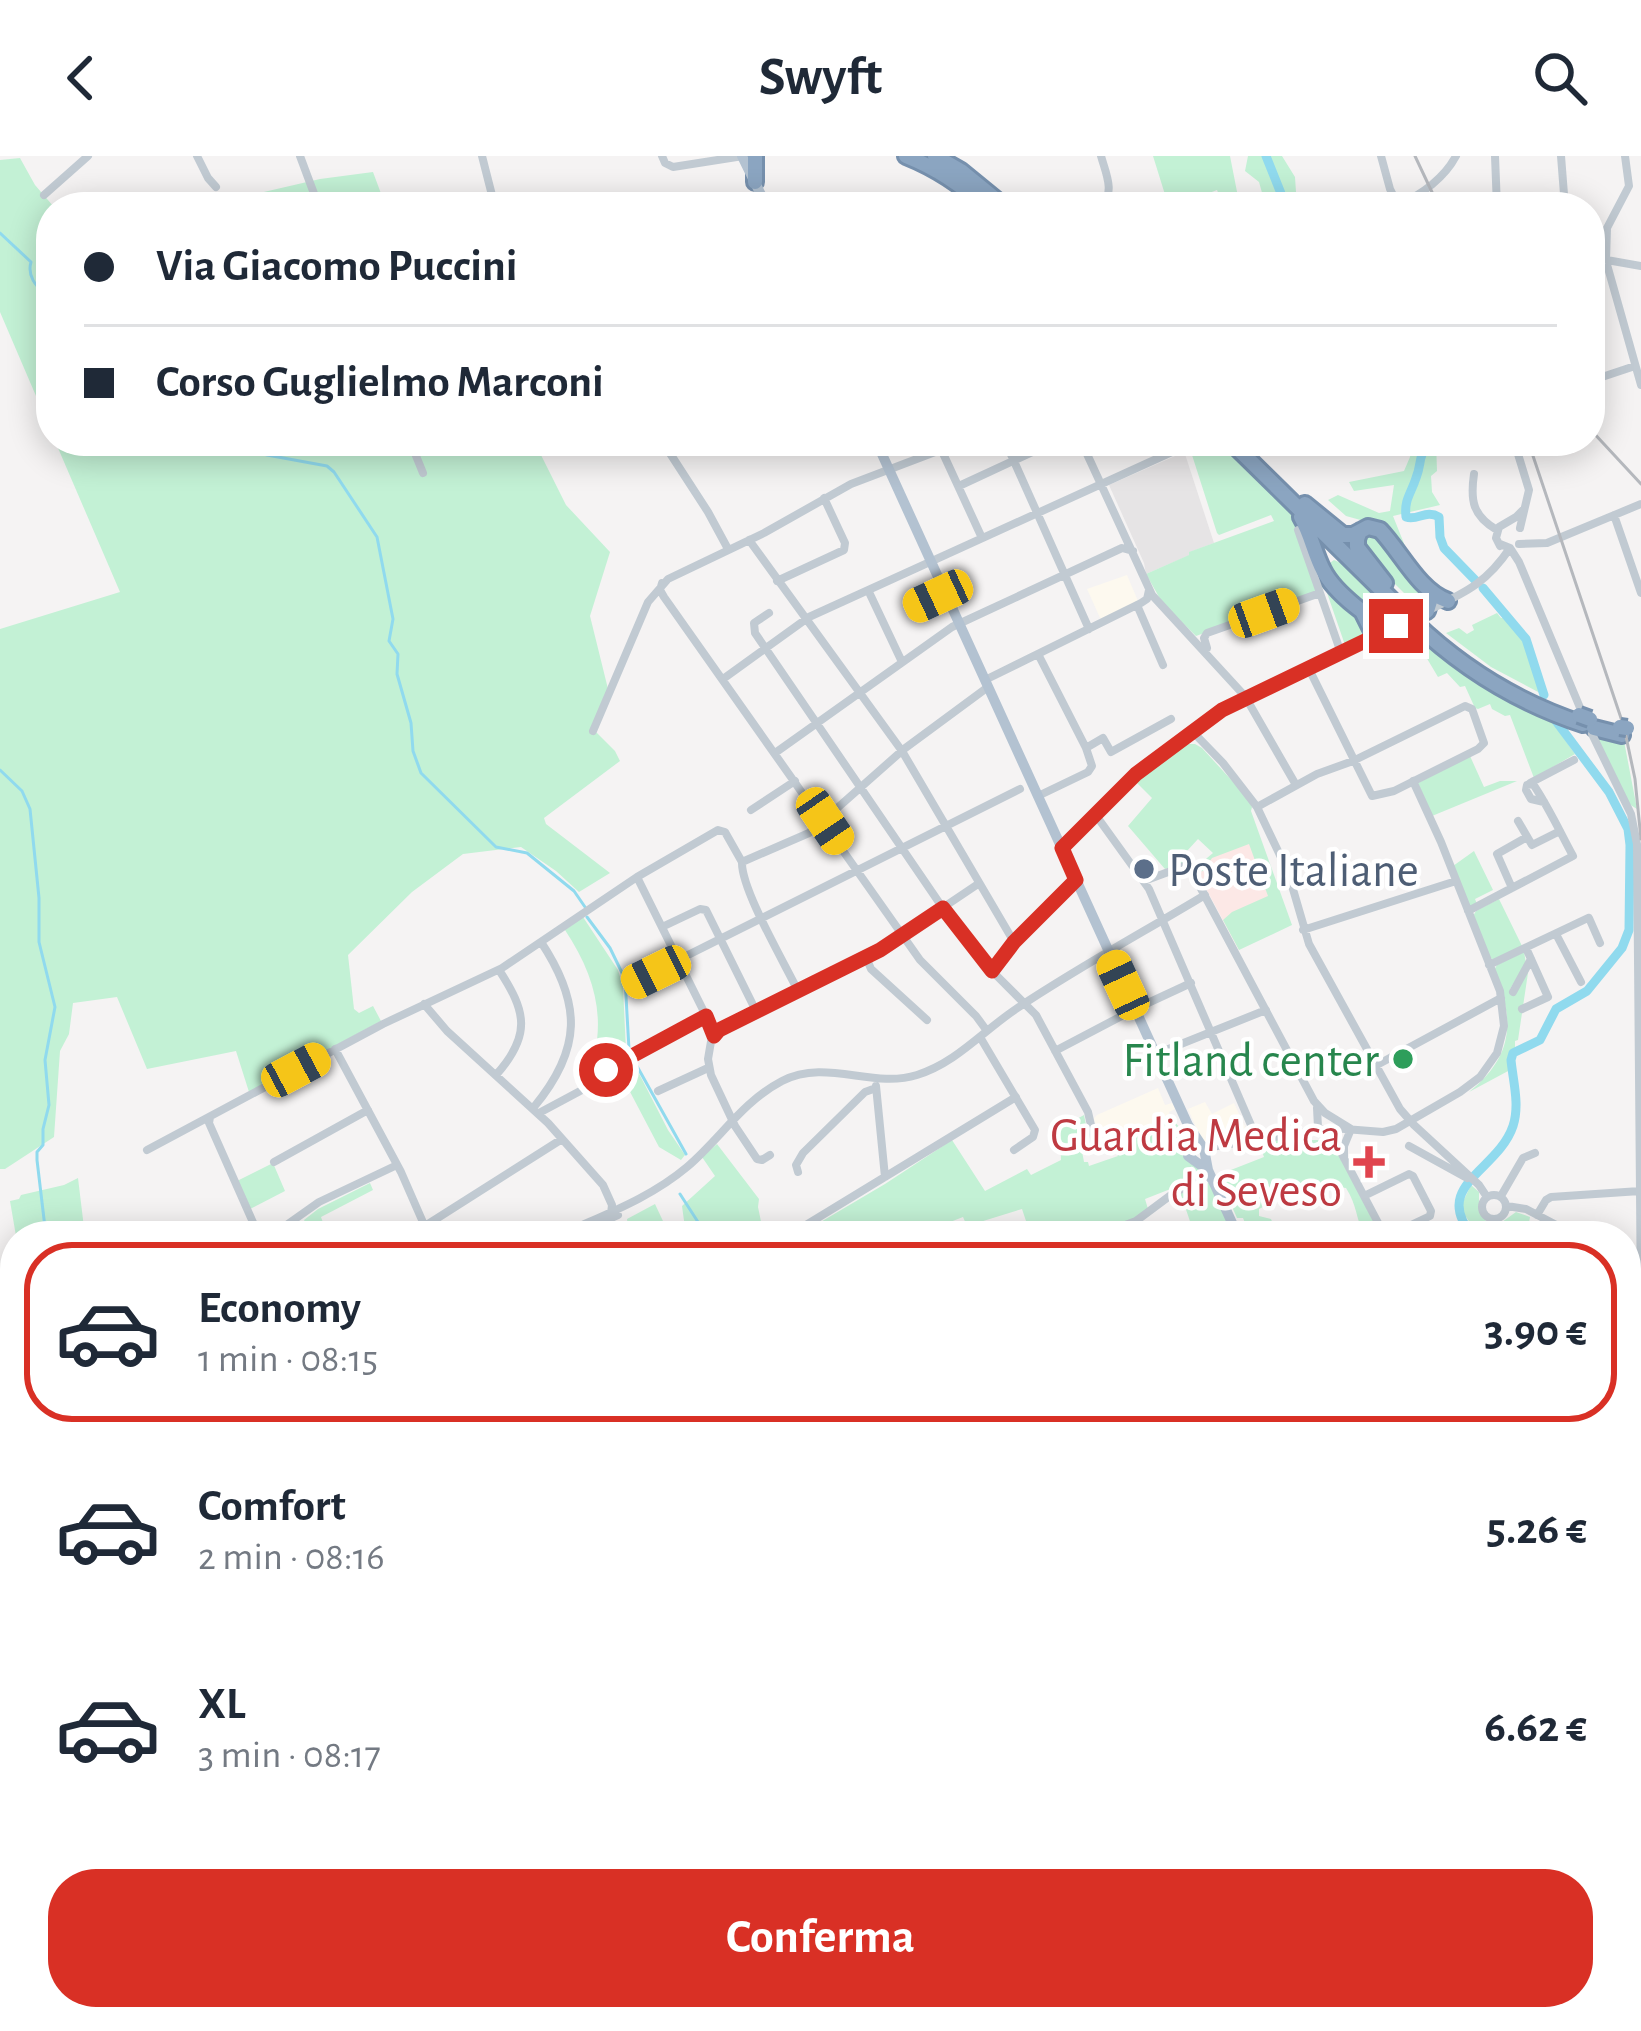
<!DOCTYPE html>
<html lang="it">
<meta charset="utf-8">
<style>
:root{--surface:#fff;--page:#f6f6f7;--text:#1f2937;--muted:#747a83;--line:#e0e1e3;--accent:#d93025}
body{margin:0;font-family:"Alegreya Sans",sans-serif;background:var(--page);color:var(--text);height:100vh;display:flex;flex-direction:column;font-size:45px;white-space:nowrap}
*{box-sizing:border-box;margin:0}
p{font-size:39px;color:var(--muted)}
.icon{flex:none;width:66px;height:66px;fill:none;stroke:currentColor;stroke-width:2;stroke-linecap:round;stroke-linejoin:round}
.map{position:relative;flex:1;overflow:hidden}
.sheet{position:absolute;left:0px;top:1065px;width:1641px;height:810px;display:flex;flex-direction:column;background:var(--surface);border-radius:48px 48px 0 0;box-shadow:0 6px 30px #0003}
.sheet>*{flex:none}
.hud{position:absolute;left:36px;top:36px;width:1569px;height:264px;border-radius:48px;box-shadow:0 6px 30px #0003;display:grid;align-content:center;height:264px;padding:0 48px;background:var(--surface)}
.end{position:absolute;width:54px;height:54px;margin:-27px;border:15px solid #d93025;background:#fff;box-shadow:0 0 0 6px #fff}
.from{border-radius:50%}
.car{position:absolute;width:36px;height:72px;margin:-36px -18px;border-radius:15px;box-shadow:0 0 9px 3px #0007;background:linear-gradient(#f5c518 24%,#345 0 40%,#f5c518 0 76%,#345 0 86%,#f5c518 0)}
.hud b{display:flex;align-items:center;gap:42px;height:114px;font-size:45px}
.hud b+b{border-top:3px solid var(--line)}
.hud i{width:30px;height:30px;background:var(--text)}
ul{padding:21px 0 0;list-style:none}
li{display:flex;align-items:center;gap:36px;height:180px;margin:0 24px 18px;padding:0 24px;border:6px solid transparent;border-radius:48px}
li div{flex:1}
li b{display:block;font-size:45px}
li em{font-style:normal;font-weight:700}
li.selected{border-color:var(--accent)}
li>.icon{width:108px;height:108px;stroke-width:1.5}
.primary-button{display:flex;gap:24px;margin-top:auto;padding:24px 48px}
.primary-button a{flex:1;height:138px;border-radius:48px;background:var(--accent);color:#fff;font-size:48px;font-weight:700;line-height:138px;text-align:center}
header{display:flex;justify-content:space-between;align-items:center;height:156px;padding:0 48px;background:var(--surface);font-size:54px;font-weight:700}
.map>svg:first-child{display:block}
.commercial{fill:#fdf9ef}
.education{fill:#e6e4e5}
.medical{fill:#fce8e6}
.green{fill:#c3f1d5}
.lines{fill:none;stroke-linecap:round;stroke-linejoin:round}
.stream{stroke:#90daee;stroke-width:3}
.river{stroke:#90daee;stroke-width:9}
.highway-casing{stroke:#7690ad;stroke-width:20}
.minor{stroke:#c1cad2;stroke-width:8}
.major{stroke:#b3c2d1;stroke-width:10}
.highway{stroke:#8ba5c1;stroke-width:14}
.rail{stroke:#b5b8bd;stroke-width:3}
.highway-bridge-casing{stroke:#7690ad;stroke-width:20;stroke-linecap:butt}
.highway-bridge{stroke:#8ba5c1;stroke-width:14}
.route{stroke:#d93025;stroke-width:15}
.service-dot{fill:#5c6f8a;stroke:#fff;stroke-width:4.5}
.leisure-dot{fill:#2e9e5b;stroke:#fff;stroke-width:4.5}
.health-dot{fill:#e0444e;stroke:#fff;stroke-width:4.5}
.labels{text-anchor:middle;stroke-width:9;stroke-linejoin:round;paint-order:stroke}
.service-label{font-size:48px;fill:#4e5e75;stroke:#fff;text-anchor:start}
.leisure-label{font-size:48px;fill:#27864d;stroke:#fff;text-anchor:end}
.health-label{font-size:48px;fill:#be3a42;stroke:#fff;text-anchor:end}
</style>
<header><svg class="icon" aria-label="back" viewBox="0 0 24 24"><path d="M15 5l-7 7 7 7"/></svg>Swyft<svg class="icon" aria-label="search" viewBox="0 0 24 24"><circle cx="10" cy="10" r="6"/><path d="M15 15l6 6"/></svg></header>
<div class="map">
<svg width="1641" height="1875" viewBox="0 0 1641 1875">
<rect width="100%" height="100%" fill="#f5f3f3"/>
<path class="commercial" d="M1127,419L1138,445L1101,464L1087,433Z
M1158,932L1165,949L1172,947L1175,953L1169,956L1171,962L1111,988L1108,981L1098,979L1094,962L1097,959Z
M1205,946L1212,958L1234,947L1249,979L1208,988L1202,985L1188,953Z"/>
<path class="education" d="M1182,297L1185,298L1214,387L1190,396V399L1146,418L1144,407L1109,329Z"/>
<path class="medical" d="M1250,683L1273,748L1239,794L1195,712L1206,705L1222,688Z"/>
<path class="green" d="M1153,0H1230L1240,51H1224L1217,34L1178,49L1167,45Z
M1248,0H1282L1295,21L1297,51H1266L1259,26L1245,15Z
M20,2L35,29L54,51H51V275L0,156V4Z
M373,16L386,51H201L218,47L222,37L229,44L320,23Z
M55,285H534L566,349L610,396L590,460L609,537L595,575L615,595L620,605L544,662L546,668L610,717L579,736L556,715L521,691L463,698L412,736L348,799L354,853L359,857L373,850L381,865L249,936L236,895L147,913L117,841L73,847L69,878L60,895L54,981L5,1013H0V473L120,436Z
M1412,285H1436L1437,315L1431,320L1432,336L1440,349L1393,360L1405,390L1400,393L1375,368L1346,360L1328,344L1338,339L1379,357L1390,355L1394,329L1354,335L1349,326L1404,315L1410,301Z
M1210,288L1224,292L1295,360L1320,414L1364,463L1367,477L1362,482L1345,489L1326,434L1320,430L1318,435L1196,480L1163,448L1146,418L1189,399V396L1274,365L1271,359L1219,379L1217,377L1192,299L1197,290Z
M1373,375L1427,438L1421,454L1363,396L1359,384Z
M1334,404L1343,408L1402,463L1390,467L1344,435L1327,409Z
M1497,457L1501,462H1507C1530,492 1531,502 1540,537L1491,511L1446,477L1459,472L1467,478L1474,474L1472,469Z
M1407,469L1448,504L1495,535L1550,563L1575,598L1534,622L1510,559L1505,560L1492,553L1490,548L1478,553L1475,552L1465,530L1460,531L1447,517L1438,521Z
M1596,579L1624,585L1637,653L1629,648Z
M1184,588H1195L1202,592L1246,640L1252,651L1251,655L1292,769L1239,794L1223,764L1232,756L1268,740L1249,688L1212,702L1203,715L1198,716L1195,712L1213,697L1198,683L1187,695L1189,701L1183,707L1165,713L1128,670L1152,642L1133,623Z
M1470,600L1484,631L1500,625H1517L1432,660L1418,627Z
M1474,695L1493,734L1475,743L1477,748L1472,750L1467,748L1453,710Z
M1499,743L1522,790L1495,804L1490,802L1473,760L1476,755Z
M583,761L618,814L623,831L626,895L610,904L585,928C609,871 598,824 565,774Z
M1524,796L1526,807L1510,833L1513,836L1529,810L1518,884L1515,885V891L1520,890L1509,897L1510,914L1469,936C1514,900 1515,864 1494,814L1497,809Z
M631,902L668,974L685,999L681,1004L659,991L628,932L611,913Z
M1084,959L1089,983L1081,990L1084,1006H1088L1089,1010L1118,1000L1111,988L1171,962C1185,976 1200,1000 1201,1021L1145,1043L1148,1053L1134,1063L1095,1077V1080H1031L1022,1053L967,1070L963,1061L914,1080H797L885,1028L952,984L985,1035L1027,1013L1031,1019L1061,1004L1060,972Z
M1304,979L1307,984H1324V980L1332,985L1381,1080H1364C1356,1062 1357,1049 1346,1032C1313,1026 1289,1038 1259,1053V1060L1271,1063L1278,1080H1245L1242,1074L1245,1067L1243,1062H1237L1218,1019L1264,1001L1259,987Z
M717,988L759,1043L758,1051L764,1080H629L627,1063L655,1048L670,1080L685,1072L682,1050L715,1020L702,1001Z
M273,1007L285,1035L250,1053L237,1025Z
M78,1022L85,1080H16L10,1045L19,1043L21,1039L64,1029Z
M1203,1026L1210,1027L1234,1080H1195L1180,1036Z
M370,1027L373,1034L321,1061L328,1080H311L304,1064L318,1053Z
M1471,1029L1479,1036V1054L1486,1065L1502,1066L1516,1056L1530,1061L1528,1072L1524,1073V1080H1479L1460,1052Z
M15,1370V1860H212L211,1875H0V1379Z
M1205,1860H1490L1497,1875H1206Z"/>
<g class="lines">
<path class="stream" d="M0,77L31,106C26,123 40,133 51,145
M230,285L267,299L327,310L334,316L377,381L393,463L389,485L398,498L397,518L411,567L413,595L421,617L496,691L527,697L574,735L585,751
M0,614L22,635L30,653L39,742V786L55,851L45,904L49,949L43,973V989L37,996V1004L46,1080
M587,761L610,792L625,823L629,893
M633,903L686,998
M680,1038L707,1080
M904,1860L912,1875
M1295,1866L1296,1875
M93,1875L98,1870L117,1866L118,1860"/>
<path class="river" d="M1266,0L1282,40L1283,51
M1430,285C1416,305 1423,304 1416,322C1411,338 1404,343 1406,361C1418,365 1426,353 1439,361L1440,381L1444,392L1477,426
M1483,432L1526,483L1544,539
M1473,1080C1430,1030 1498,1015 1513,970C1520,949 1513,925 1511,904L1513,897L1540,884L1556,853L1587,835L1622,792L1629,774L1630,689L1628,673L1609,636L1556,565
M1530,1860L1534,1875"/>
<defs>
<path id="highway" d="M755,0V26
M906,0C936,12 962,29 985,51
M935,0L961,15L1005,51
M1230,285L1407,459
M1305,348L1343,379H1353L1368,371L1380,374C1401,396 1419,435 1448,445
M1301,361C1311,378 1314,397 1323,414C1333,434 1374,471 1396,470
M1360,375L1357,383V391L1385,427
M1427,455L1431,442
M1363,457L1372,475L1378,478
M1414,466C1463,513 1519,547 1583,568
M1594,572L1622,579"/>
</defs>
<use href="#highway" class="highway-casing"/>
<path class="minor" d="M197,0L208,22L216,31
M300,0L319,51
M482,0L495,51
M662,0L665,7L673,11L743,0
M1101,0C1106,18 1115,35 1102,51
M1381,0L1390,33L1397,47
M1495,0L1497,51
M1561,0L1565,51
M1625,0L1629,30L1607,72L1606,105L1641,229
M44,39L88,0
M1108,42C1130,54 1156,51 1180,44L1182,51
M1399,48C1422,39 1445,21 1456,0
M1590,101L1641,110
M1590,225L1635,210
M410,285L423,317
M662,285L708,356L728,393
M1005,285L1089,473
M1081,285L1152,439L1242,537L1249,540
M1514,285L1529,334L1520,372
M941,293L982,382
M1474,318C1470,345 1473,360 1497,374
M959,330L1056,285
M1614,359L1641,437
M1298,374L1341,497
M749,384L902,595L1014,786
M1500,388L1510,392L1519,406L1581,554
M1519,388L1547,387L1641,348
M1500,390L1496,382L1499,371L1516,361L1523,354
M777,425L844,394L845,387L824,342
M662,427L660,434L664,441L920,804L976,860L987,875
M868,434L902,506
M1137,449L1163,509
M914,450L945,437
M1427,455C1464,437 1486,428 1510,392
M769,457L754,467L755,477L964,783L992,815L1036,859L1088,956L1095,987
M1207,492L1204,482L1207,477L1320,437
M723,523L809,461L1196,285
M985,524L1141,447L1147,443L1149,434
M1246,542L1296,629
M593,575L648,446L668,423L764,377L851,328L964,285
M1193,576L1223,607L1257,651L1288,716L1309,788L1400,953L1414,969L1479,1029L1487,1041
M1592,578L1631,658L1637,688L1641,1151
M1086,592L1103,582L1111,596L1171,563
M775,597L952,471L1122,392L1133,395
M1530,627L1574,604
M1038,640L1088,616L1092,610L1086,592L1038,498
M1257,651L1317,618L1353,605L1359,602L1465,550L1472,553L1484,587L1478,593L1394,635L1372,640L1309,513
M751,654L795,625
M1095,658L1149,733L1257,983
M1518,665L1532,689L1560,675
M1062,692L1136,618L1222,554L1381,478
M742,706L809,677L904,593L988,531
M637,721L713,874L708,903L711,919L735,970L757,1003L762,1004L770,999
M1144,725L1187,709L1190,712L1314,945L1325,957L1351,973L1344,990V1002
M1512,732L1497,698L1527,681
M1468,755L1573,700C1560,676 1548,650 1533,628L1527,629L1526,634L1531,643L1544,646
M1589,762L1600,787
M662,771L700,753L706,754L756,855
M1303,774L1456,725
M1556,778L1581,826
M866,801L871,813L927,864
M1489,809L1588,762
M992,815L1014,786L1076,724
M632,827L1020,633
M1513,836L1531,803
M424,848L447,875L548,967L603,1029L612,1049L611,1058
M1522,853L1548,841L1526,792
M714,878L880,794L978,728
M980,881L1035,974L1033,981L1014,994
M335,893L401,1016L429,1080
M1055,895L1135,853L1191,827
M1156,898L1266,854
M1375,910L1501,842
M496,919C532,879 526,855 499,814
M876,930L885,1021
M658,935L708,912
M534,951C582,893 582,848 541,786
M1317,952L1318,971L1335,985L1385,1080
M539,957L582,934L620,905L706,860
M210,961L209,967L259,1080
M1383,976L1396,973L1460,936L1480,921L1497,897L1504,870L1500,835L1441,686L1413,625
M1202,990L1211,991L1332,972L1383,976
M1409,990L1467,1022
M147,994L383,868L502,812L637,721L718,674L725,676L742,706C741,733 784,806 798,835
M274,1006L368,954
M798,1016L796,1009L803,997L865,936L876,932
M1482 1051a12 12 0 1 1 24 0a12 12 0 1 1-24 0Z
M1364,1040L1409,1018L1413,1020L1431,1055L1430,1060L1411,1069L1414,1080
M1501,1040L1523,1002L1535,997
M1507,1050L1526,1053L1577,1080
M1537,1059L1546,1044L1551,1041L1640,1035
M425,1070L562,983
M1101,1078L1136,1065L1175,1036L1211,1020
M271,1080L319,1046L397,1009
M558,1080C603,1059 649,1043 687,1011C720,983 742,946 782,925C826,902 872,933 917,919C956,907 983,875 1016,853C1077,812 1142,777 1205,739
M570,1080L618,1059
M788,1080L1016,941
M1626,1319L1641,1286
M0,1375L15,1367
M1626,1393L1641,1400
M1626,1419L1636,1397
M1626,1434L1641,1441
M1626,1508L1641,1515
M1626,1628L1641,1629
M1626,1692L1641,1696
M1634,1812L1641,1719
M580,1860L585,1875
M691,1860L700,1875
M787,1860L799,1875
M868,1860L874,1875
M966,1860L969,1875
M1045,1860L1048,1875
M1071,1860L1073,1875
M1103,1860L1105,1875
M1131,1860L1133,1875
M1158,1860L1160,1875
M1202,1860L1203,1875
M1620,1869L1641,1872
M214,1875L215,1860
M316,1875L318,1860
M740,1875L758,1860"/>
<path class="major" d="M742,0L767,51
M876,285L1188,969L1204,993L1208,1014L1238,1080
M1189,976L1188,1000L1206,1013
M1493,1860L1501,1875"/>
<use href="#highway" class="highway"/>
<path class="rail" d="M1415,0L1439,51
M1590,273L1641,328
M1528,285L1624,571L1635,623L1641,683"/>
<defs>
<path id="highway-bridge" d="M1414,456L1421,463
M1579,559L1590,563
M1620,571L1627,572"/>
</defs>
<use href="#highway-bridge" class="highway-bridge-casing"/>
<use href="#highway-bridge" class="highway-bridge"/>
</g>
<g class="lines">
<path class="route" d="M606,914L706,860L714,880L719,874L880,794L943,752L992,815L1014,786L1076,724L1062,692L1136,618L1222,554L1396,470"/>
</g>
<circle class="service-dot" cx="1144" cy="713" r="12"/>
<circle class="leisure-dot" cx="1403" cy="903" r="12"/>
<path class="health-dot" d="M1363 988h12v12h12v12h-12v12h-12v-12h-12v-12h12z"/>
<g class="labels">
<g class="service-label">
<text x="1168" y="730">Poste Italiane</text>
</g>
<g class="leisure-label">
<text x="1379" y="920">Fitland center</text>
</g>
<g class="health-label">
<text x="1342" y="995">Guardia Medica<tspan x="1342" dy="55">di Seveso</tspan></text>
</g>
</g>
</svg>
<i class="end from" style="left:606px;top:914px"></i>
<i class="end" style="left:1396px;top:470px"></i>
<i class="car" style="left:938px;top:440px;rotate:245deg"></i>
<i class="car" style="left:1264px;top:457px;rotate:70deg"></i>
<i class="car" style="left:825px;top:665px;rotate:146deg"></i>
<i class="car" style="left:656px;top:816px;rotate:244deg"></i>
<i class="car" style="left:1123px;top:829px;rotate:335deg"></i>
<i class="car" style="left:296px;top:914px;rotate:62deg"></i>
<div class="hud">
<b><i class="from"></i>Via Giacomo Puccini</b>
<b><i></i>Corso Guglielmo Marconi</b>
</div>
<section class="sheet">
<ul>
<li class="selected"><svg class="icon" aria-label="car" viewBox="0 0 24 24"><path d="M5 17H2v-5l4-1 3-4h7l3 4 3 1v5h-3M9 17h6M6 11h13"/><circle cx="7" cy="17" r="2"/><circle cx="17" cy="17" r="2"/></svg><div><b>Economy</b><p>1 min · 08:15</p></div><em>3.90 €</em></li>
<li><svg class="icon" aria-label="car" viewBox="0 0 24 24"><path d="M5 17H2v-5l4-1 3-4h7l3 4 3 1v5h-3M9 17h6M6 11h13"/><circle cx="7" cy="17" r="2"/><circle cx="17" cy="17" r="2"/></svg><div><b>Comfort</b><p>2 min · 08:16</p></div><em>5.26 €</em></li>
<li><svg class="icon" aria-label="car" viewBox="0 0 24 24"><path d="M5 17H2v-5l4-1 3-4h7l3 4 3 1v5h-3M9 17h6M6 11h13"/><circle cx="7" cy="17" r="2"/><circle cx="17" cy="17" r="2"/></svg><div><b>XL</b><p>3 min · 08:17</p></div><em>6.62 €</em></li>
</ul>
<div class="primary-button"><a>Conferma</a></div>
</section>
</div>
